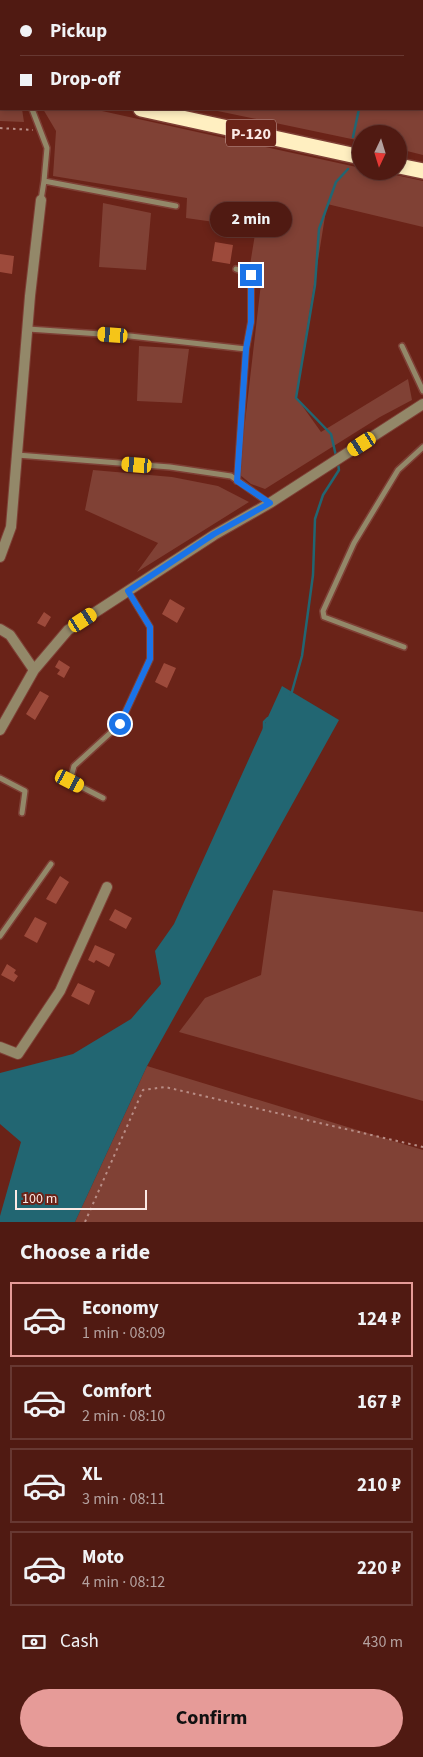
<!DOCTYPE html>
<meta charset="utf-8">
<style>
:root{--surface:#501a12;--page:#5a2720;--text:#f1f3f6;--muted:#b4a19f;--line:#673832;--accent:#e69b98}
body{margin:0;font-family:"Source Sans 3",sans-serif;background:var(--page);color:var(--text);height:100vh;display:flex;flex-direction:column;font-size:19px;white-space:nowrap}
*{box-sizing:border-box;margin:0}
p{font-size:16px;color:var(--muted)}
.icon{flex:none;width:28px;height:28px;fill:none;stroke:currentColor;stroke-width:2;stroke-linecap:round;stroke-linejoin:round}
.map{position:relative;height:1222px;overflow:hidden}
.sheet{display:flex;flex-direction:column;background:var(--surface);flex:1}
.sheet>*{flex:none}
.banner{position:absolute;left:0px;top:0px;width:424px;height:110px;box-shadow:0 2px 8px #0003,0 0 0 1px var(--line);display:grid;align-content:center;height:110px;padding:0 20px;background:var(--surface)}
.needle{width:32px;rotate:184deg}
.buttons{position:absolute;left:352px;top:125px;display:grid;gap:10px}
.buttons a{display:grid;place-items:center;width:55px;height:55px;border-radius:50%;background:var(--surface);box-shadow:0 2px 8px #0003,0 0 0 1px var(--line);font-size:25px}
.scale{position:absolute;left:15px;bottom:12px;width:132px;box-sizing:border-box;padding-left:5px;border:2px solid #fbe9e5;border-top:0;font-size:14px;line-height:18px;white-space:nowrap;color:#fbe9e5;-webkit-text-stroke:4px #6a2318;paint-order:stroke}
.end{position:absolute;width:22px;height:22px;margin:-11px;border:6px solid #1a73e8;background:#fff;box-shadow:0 0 0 2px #fff}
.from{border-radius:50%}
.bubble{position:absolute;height:35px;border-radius:18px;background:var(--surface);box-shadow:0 2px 8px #0003,0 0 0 1px var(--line);font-size:16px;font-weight:700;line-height:35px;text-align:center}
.car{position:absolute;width:15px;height:30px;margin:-15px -8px;border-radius:6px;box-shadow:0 0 4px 1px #0007;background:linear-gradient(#f5c518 24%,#345 0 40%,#f5c518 0 76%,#345 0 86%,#f5c518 0)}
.banner b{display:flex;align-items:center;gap:18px;height:48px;font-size:19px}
.banner b+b{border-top:1px solid var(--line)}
.banner i{width:12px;height:12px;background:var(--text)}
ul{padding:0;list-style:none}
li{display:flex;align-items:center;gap:15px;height:75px;margin:0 10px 8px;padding:0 10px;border:2px solid var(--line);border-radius:0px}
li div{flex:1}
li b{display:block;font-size:19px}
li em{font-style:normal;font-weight:700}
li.on{border-color:var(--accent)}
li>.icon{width:45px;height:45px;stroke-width:1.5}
h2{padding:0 20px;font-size:22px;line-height:60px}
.pay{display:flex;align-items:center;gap:12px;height:55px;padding:0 20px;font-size:19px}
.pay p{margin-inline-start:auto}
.button{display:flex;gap:10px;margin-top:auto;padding:10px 20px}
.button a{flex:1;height:58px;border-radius:30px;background:var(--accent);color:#111;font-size:20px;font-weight:700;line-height:58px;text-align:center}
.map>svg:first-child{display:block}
.green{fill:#804135}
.water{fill:#226672}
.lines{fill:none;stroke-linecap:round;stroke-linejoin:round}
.stream{stroke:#226672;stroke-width:2.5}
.building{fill:#9d4a3b}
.lane-casing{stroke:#7e3f35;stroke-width:8}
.street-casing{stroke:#7e3f35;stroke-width:12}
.highway-casing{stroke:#7e3f35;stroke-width:18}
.path{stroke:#b88d86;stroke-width:2;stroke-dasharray:2.5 4;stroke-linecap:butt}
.lane{stroke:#938869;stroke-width:5}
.street{stroke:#938869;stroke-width:10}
.highway{stroke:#ffefc1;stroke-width:15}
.route{stroke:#1a73e8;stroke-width:6}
.labels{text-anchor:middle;stroke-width:5;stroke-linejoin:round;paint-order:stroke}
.shield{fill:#6a2318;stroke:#d0aea8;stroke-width:1}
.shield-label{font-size:16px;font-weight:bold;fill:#fbe9e5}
</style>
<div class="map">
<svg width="423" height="1222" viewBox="0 0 423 1222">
<rect width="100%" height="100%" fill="#6a2318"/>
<path class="green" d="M423,81V155L399,149V134H361V141L208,109H422Z
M0,88L1,109H22L24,122L0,121Z
M43,109H93L361,168V171H377L423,181V227L327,204L296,397L321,432L408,379L412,400L380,417L265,489L251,484L239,474L263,266L250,265L256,228L186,218L187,198L53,176L56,131Z
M103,203L151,213L146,270L99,267Z
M139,346L189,349L182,403L137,401Z
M93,470L172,477L218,486L249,502L137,572L158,543L85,510Z
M273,890L423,912V1101L179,1032L205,998L261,975Z
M147,1066L423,1150V1222H75Z"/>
<path class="water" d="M282,686L339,720L147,1066L75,1222H0V1216L21,1142L0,1124V1073L73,1054L131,1019L161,984L155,951L174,924Z"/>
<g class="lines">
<path class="stream" d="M383,1L384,0
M353,137L359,109
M336,456L331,434L296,398L315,285L319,229L336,182L348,169
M291,695L302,656L313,575L315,519L323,495L339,470L338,464
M264,729V722L268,718"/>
</g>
<path class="building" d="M215,242L233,245L230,264L212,261Z
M0,254L14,256L12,274L0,272Z
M170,599L185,608L177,623L162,614Z
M44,612L51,617L45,627L37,623Z
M59,660L70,667L64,678L57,674L60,670L55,667Z
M164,663L176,668L167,688L155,682Z
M40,691L49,696L35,720L26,714Z
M60,876L69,882L56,904L46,899Z
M115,909L132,918L126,929L109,920Z
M35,917L47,923L37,943L24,936Z
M95,945L115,954L109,967L96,960L94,963L88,960Z
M7,964L16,970L14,973L18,976L14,982L1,975Z
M78,983L95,991L89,1005L71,996Z"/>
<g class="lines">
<defs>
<path id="lane" d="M32,109L47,148L44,181
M41,200L44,181L176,206
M236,269L251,275V322L246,349
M28,329L130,336L246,349L237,481
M402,346L423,391
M17,455L170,467L231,476L269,503
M404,647L324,617L323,611L354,543L398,470L423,447
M0,778L25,791L22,813
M103,798L70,781L74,766L120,724L150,659V627L128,591
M0,936L51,864"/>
<path id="street" d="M52,1V0
M0,557L11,527L30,296L41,200
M0,629L10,635L34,670
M0,730L34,670L68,630L214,535L270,503L423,404
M0,1047L18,1054L60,991L107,887"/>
<path id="highway" d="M0,78H1
M141,109L361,157
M399,166L423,171"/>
</defs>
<use href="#lane" class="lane-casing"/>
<use href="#street" class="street-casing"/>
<use href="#highway" class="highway-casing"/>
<path class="path" d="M0,128L33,130
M85,1222L143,1090L165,1087L423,1147"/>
<use href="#lane" class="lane"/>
<use href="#street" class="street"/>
<use href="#highway" class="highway"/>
</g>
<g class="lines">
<path class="route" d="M120,724L150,659V627L128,591L214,534L270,503L237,481L246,349L251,322V275"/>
</g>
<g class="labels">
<rect class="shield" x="226" y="119.5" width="50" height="27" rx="4"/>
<g class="shield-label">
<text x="251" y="139">Р-120</text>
</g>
</g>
</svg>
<div class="buttons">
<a><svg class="needle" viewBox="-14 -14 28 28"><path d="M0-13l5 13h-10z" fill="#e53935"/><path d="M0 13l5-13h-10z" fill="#b4a19f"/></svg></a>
</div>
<div class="scale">100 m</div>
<i class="end from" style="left:120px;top:724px"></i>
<i class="end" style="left:251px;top:275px"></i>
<div class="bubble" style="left:210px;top:202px;width:82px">2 min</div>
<i class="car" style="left:113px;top:335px;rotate:274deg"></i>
<i class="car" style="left:362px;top:444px;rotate:237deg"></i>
<i class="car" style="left:137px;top:465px;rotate:275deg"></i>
<i class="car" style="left:83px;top:620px;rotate:57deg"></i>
<i class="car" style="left:70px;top:781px;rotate:117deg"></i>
<div class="banner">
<b><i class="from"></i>Pickup</b>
<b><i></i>Drop-off</b>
</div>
</div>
<section class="sheet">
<h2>Choose a ride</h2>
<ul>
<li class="on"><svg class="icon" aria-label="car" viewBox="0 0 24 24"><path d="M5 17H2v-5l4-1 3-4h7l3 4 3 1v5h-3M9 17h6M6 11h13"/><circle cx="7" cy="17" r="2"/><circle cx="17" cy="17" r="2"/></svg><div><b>Economy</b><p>1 min · 08:09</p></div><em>124 ₽</em></li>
<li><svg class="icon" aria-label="car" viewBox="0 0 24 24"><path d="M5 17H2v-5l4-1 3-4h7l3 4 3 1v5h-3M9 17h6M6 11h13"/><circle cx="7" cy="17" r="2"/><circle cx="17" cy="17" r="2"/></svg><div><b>Comfort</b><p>2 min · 08:10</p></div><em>167 ₽</em></li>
<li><svg class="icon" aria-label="car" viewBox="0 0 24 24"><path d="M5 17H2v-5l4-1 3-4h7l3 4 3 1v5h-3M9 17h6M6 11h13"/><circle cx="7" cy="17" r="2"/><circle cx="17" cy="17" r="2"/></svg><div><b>XL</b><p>3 min · 08:11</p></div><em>210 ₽</em></li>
<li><svg class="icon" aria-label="car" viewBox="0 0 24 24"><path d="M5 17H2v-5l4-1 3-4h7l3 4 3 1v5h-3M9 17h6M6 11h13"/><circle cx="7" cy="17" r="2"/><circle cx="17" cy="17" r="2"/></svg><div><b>Moto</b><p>4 min · 08:12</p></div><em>220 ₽</em></li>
</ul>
<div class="pay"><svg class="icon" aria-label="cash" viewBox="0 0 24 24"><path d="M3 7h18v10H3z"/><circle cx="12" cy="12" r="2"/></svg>Cash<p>430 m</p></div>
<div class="button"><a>Confirm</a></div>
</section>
